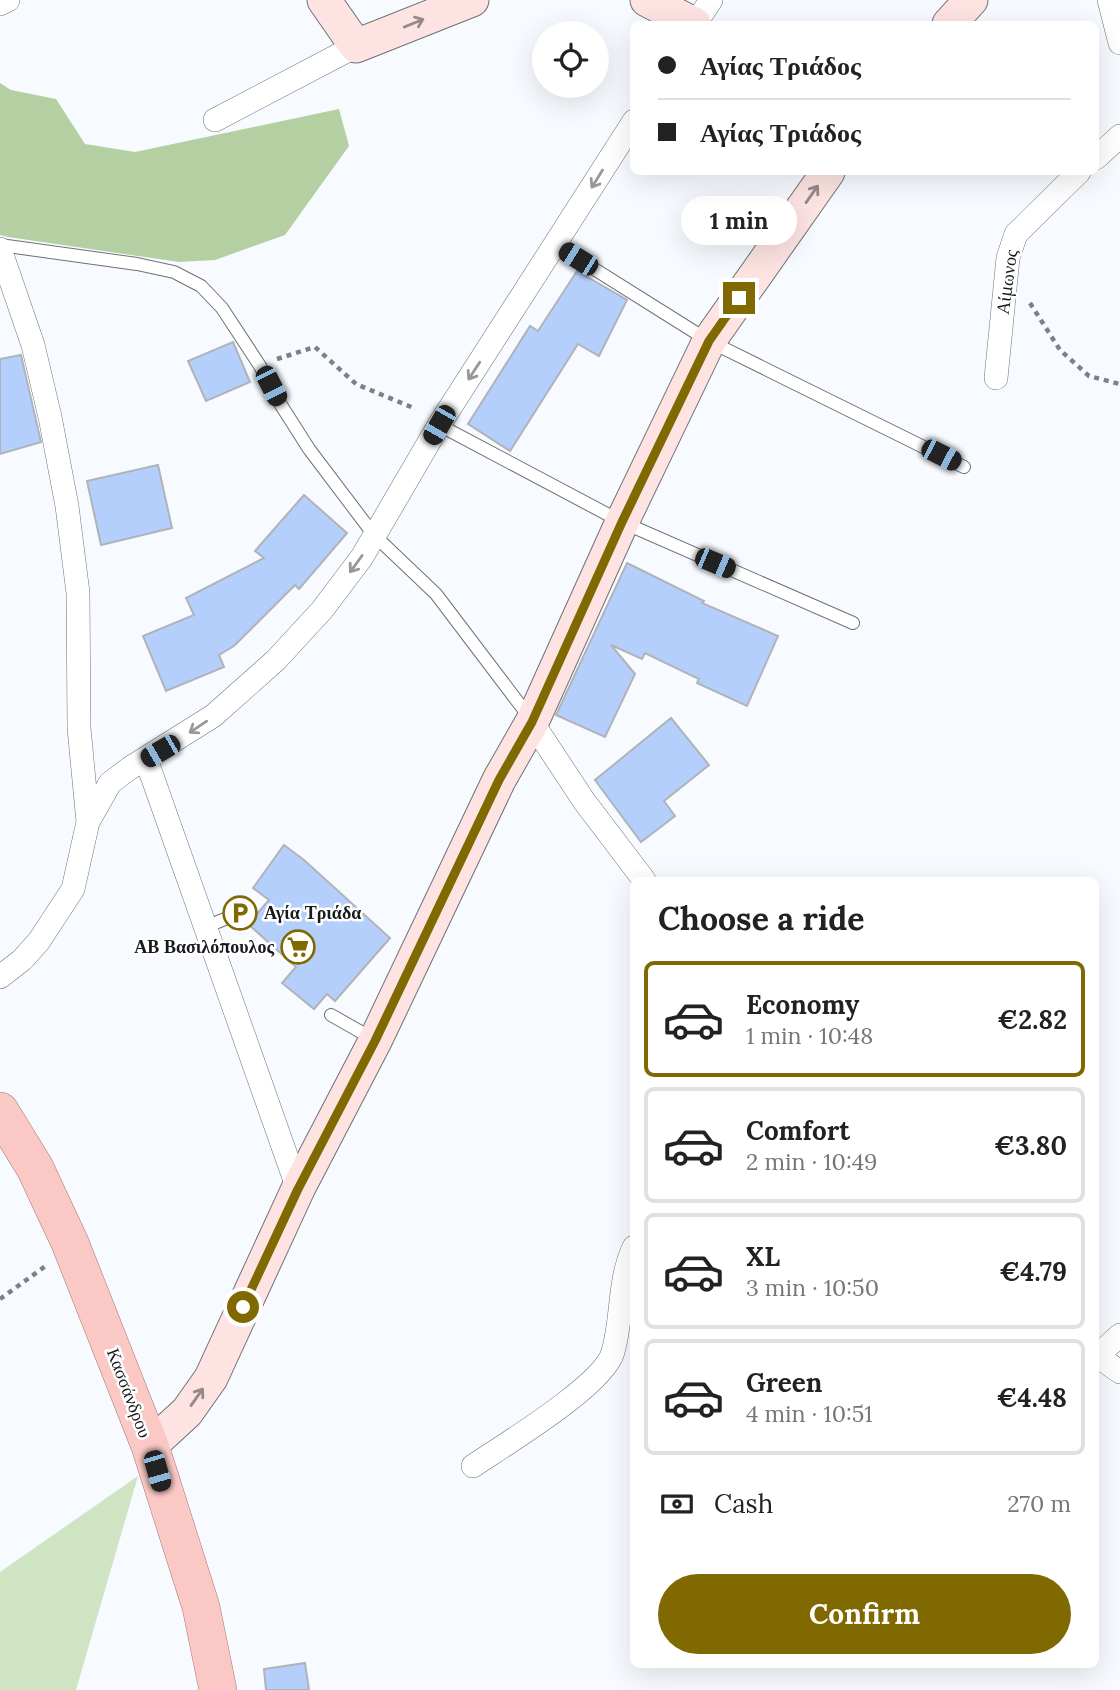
<!DOCTYPE html>
<meta charset="utf-8">
<style>
:root{--surface:#fff;--page:#f6f6f6;--text:#222;--muted:#767676;--line:#e0e0e0;--accent:#7f6900}
body{margin:0;font-family:Lora,serif;background:var(--page);color:var(--text);height:100vh;display:flex;flex-direction:column;font-size:26px;white-space:nowrap}
*{box-sizing:border-box;margin:0}
p{font-size:23px;color:var(--muted)}
.icon{flex:none;width:38px;height:38px;fill:none;stroke:currentColor;stroke-width:2;stroke-linecap:round;stroke-linejoin:round}
.map{position:relative;flex:1;overflow:hidden}
.side{position:absolute;left:630px;top:877px;width:469px;height:791px;display:flex;flex-direction:column;background:var(--surface);border-radius:10px;box-shadow:0 7px 28px #0002}
.side>*{flex:none}
.top-card{position:absolute;left:630px;top:21px;width:469px;height:154px;border-radius:10px;box-shadow:0 7px 28px #0002;display:grid;align-content:center;height:154px;padding:0 28px;background:var(--surface)}
.buttons{position:absolute;left:532px;top:21px;display:grid;gap:14px}
.buttons a{display:grid;place-items:center;width:77px;height:77px;border-radius:50%;background:var(--surface);box-shadow:0 7px 28px #0002;font-size:35px}
.end{position:absolute;width:32px;height:32px;margin:-16px;border:9px solid #7f6900;background:#fff;box-shadow:0 0 0 4px #fff}
.from{border-radius:50%}
.bubble{position:absolute;height:49px;border-radius:24px;background:var(--surface);box-shadow:0 7px 28px #0002;font-size:23px;font-weight:700;line-height:49px;text-align:center}
.car{position:absolute;width:21px;height:42px;margin:-21px -10px;border-radius:9px;box-shadow:0 0 5px 2px #0007;background:linear-gradient(#222 24%,#8ab4d8 0 40%,#222 0 76%,#8ab4d8 0 86%,#222 0)}
.top-card b{display:flex;align-items:center;gap:24px;height:66px;font-size:26px}
.top-card b+b{border-top:2px solid var(--line)}
.top-card i{width:18px;height:18px;background:var(--text)}
ul{padding:0;list-style:none}
li{display:flex;align-items:center;gap:21px;height:116px;margin:0 14px 10px;padding:0 14px;border:4px solid var(--line);border-radius:10px}
li div{flex:1}
li b{display:block;font-size:26px}
li em{font-style:normal;font-weight:700}
li.active{border-color:var(--accent)}
li>.icon{width:63px;height:63px;stroke-width:1.5}
h2{padding:0 28px;font-size:32px;line-height:84px}
.pay{display:flex;align-items:center;gap:18px;height:77px;padding:0 28px;font-size:26px}
.pay p{margin-inline-start:auto}
.button{display:flex;gap:14px;margin-top:auto;padding:14px 28px}
.button a{flex:1;height:80px;border-radius:42px;background:var(--accent);color:#fff;font-size:28px;font-weight:700;line-height:80px;text-align:center}
.map>svg:first-child{display:block}
.green{fill:#cfe4c3}
.forest{fill:#b4d0a2}
.building{fill:#b5cffd;stroke:#b0b3b8;stroke-width:2}
.lines{fill:none;stroke-linecap:round;stroke-linejoin:round}
.lane-casing{stroke:#6e7176;stroke-width:14}
.street-casing{stroke:#6e7176;stroke-width:24}
.secondary-casing{stroke:#6e7176;stroke-width:35}
.primary-casing{stroke:#aa7470;stroke-width:38}
.path{stroke:#7e8083;stroke-width:4.5;stroke-dasharray:5 5;stroke-linecap:butt}
.lane{stroke:#fff;stroke-width:12}
.street{stroke:#fff;stroke-width:23}
.secondary{stroke:#fde4e2;stroke-width:33}
.primary{stroke:#fbc9c5;stroke-width:37}
.oneway{stroke:#968988}
.oneway2{stroke:#979898}
.route{stroke:#7f6900;stroke-width:9}
.labels{text-anchor:middle;stroke-width:5;stroke-linejoin:round;paint-order:stroke}
.street-label{font-size:18px;fill:#18191b;stroke:#fff}
.poi-label{font-size:18px;font-weight:bold;fill:#18191b;stroke:#fff;text-anchor:start}
</style>
<div class="map">
<svg width="1120" height="1690" viewBox="0 0 1120 1690">
<rect width="100%" height="100%" fill="#f7fafe"/>
<path class="green" d="M138,1476L76,1690H0V1572Z"/>
<path class="forest" d="M0,83L11,90L56,99L85,144L135,152L339,109L349,146L285,235L215,260L179,262L8,237L0,235Z"/>
<path class="building" d="M577,271L627,300L599,356L578,344L510,451L468,424L530,326L538,331Z
M233,342L250,382L206,401L188,361Z
M21,355L41,442L0,454V359Z
M158,465L172,528L101,545L87,481Z
M304,495L347,533L299,589L295,585L234,646L219,655L224,667L166,691L143,636L194,615L186,598L264,558L255,551Z
M627,563L704,601L702,603L778,636L747,706L697,683L699,679L645,653L642,659L611,645L635,674L605,737L556,715Z
M671,718L709,765L664,801L675,816L641,842L595,780Z
M284,845L304,860L390,938L335,1001L327,994L314,1009L282,983L296,967L248,924L269,900L253,888Z
M305,1663L309,1690H266L264,1669Z"/>
<g class="lines">
<defs>
<path id="lane" d="M0,245L137,264L174,272L201,286L222,308L260,366L281,405L309,449L374,535L436,594L530,718
M556,245L709,341L964,467
M439,425L622,522L853,623
M205,927L240,913
M331,1015L375,1040"/>
<path id="street" d="M1109,0L1120,43
M0,4L8,0
M695,24L711,0
M215,120L356,46
M1096,158L1120,136
M0,249L33,345L50,417L67,506L78,593L79,728L88,822
M996,378L1008,258L1016,234L1079,172
M532,722L584,801L644,880
M146,759L298,1189
M0,977L22,960L39,941L73,889L88,822L110,783L130,768L213,716L276,660L322,610L362,557L439,425L634,121
M1096,1355L1120,1372
M1097,1356L1120,1335
M473,1466C504,1445 604,1385 613,1352C623,1317 618,1281 634,1247"/>
<path id="secondary" d="M324,0L356,46L472,0
M647,0L694,24
M949,24L971,0
M150,1446L187,1412L211,1378L298,1189L375,1041L499,780L532,722L622,522L709,341L828,172"/>
<path id="primary" d="M0,1111L35,1168L70,1243L150,1446L201,1607L218,1690"/>
</defs>
<use href="#lane" class="lane-casing"/>
<use href="#street" class="street-casing"/>
<use href="#secondary" class="secondary-casing"/>
<use href="#primary" class="primary-casing"/>
<path class="path" d="M1030,303L1060,350L1089,376L1120,384
M277,359L315,347L356,384L416,409
M0,1299L47,1265"/>
<use href="#lane" class="lane"/>
<use href="#street" class="street"/>
<use href="#secondary" class="secondary"/>
<use href="#primary" class="primary"/>
</g>
<defs><path id="oneway-shaft" d="M-6 0H5M1.5-3L5.5 0L1.5 3" fill="none" stroke-width="1.6" stroke-linecap="round" stroke-linejoin="round" transform="scale(1.75)"/></defs>
<g class="oneway">
<use href="#oneway-shaft" transform="translate(414 23) rotate(-22)"/>
<use href="#oneway-shaft" transform="translate(812 194) rotate(-55)"/>
<use href="#oneway-shaft" transform="translate(197 1397) rotate(-55)"/>
</g>
<g class="oneway2">
<use href="#oneway-shaft" transform="translate(597 179) rotate(122)"/>
<use href="#oneway-shaft" transform="translate(474 371) rotate(123)"/>
<use href="#oneway-shaft" transform="translate(356 564) rotate(126)"/>
<use href="#oneway-shaft" transform="translate(198 727) rotate(146)"/>
</g>
<g class="lines">
<path class="route" d="M243,1307L298,1189L375,1041L499,780L532,722L622,522L709,341L739,298"/>
</g>
<defs>
<symbol id="parking-ring" viewBox="-11 -11 22 22"><circle r="9.5" fill="#fff" stroke="#7f6900" stroke-width="1.5"/><path d="M-3.5-5.5H1a3.5 3.5 0 0 1 0 7H-1V5.5H-3.5ZM-1-3.4V-.6H.8a1.4 1.4 0 0 0 0-2.8Z" fill="#7f6900"/></symbol>
<symbol id="supermarket-ring" viewBox="-11 -11 22 22"><circle r="9.5" fill="#fff" stroke="#7f6900" stroke-width="1.5"/><path d="M-6-5.5h2.5l.6 2H6L4.5 2H-2.5L-4.4-4H-6ZM-1.5 3.2a1.3 1.3 0 1 0 .1 0ZM3 3.2a1.3 1.3 0 1 0 .1 0Z" fill="#7f6900"/></symbol>
</defs>
<g fill-rule="evenodd">
<use href="#parking-ring" x="221" y="894" width="38" height="38"/>
<use href="#supermarket-ring" x="279" y="928" width="38" height="38"/>
</g>
<g class="labels">
<g class="street-label">
<text transform="translate(1007 282) rotate(-82)" y="6">Αίμωνος</text>
<text transform="translate(129 1393) rotate(69)" y="6">Κασσάνδρου</text>
</g>
<g class="poi-label">
<text x="264" y="919">Αγία Τριάδα</text>
<text x="274" y="953" text-anchor="end">ΑΒ Βασιλόπουλος</text>
</g>
</g>
</svg>
<div class="buttons">
<a><svg class="icon" aria-label="locate" viewBox="0 0 24 24"><circle cx="12" cy="12" r="6"/><path d="M12 2v4M12 18v4M2 12h4M18 12h4"/></svg></a>
</div>
<i class="end from" style="left:243px;top:1307px"></i>
<i class="end" style="left:739px;top:298px"></i>
<div class="bubble" style="left:681px;top:196px;width:116px">1 min</div>
<i class="car" style="left:578px;top:259px;rotate:302deg"></i>
<i class="car" style="left:271px;top:386px;rotate:153deg"></i>
<i class="car" style="left:439px;top:425px;rotate:210deg"></i>
<i class="car" style="left:941px;top:455px;rotate:117deg"></i>
<i class="car" style="left:715px;top:563px;rotate:113deg"></i>
<i class="car" style="left:160px;top:751px;rotate:240deg"></i>
<i class="car" style="left:157px;top:1471px;rotate:164deg"></i>
<div class="top-card">
<b><i class="from"></i>Αγίας Τριάδος</b>
<b><i></i>Αγίας Τριάδος</b>
</div>
<section class="side">
<h2>Choose a ride</h2>
<ul>
<li class="active"><svg class="icon" aria-label="car" viewBox="0 0 24 24"><path d="M5 17H2v-5l4-1 3-4h7l3 4 3 1v5h-3M9 17h6M6 11h13"/><circle cx="7" cy="17" r="2"/><circle cx="17" cy="17" r="2"/></svg><div><b>Economy</b><p>1 min · 10:48</p></div><em>€2.82</em></li>
<li><svg class="icon" aria-label="car" viewBox="0 0 24 24"><path d="M5 17H2v-5l4-1 3-4h7l3 4 3 1v5h-3M9 17h6M6 11h13"/><circle cx="7" cy="17" r="2"/><circle cx="17" cy="17" r="2"/></svg><div><b>Comfort</b><p>2 min · 10:49</p></div><em>€3.80</em></li>
<li><svg class="icon" aria-label="car" viewBox="0 0 24 24"><path d="M5 17H2v-5l4-1 3-4h7l3 4 3 1v5h-3M9 17h6M6 11h13"/><circle cx="7" cy="17" r="2"/><circle cx="17" cy="17" r="2"/></svg><div><b>XL</b><p>3 min · 10:50</p></div><em>€4.79</em></li>
<li><svg class="icon" aria-label="car" viewBox="0 0 24 24"><path d="M5 17H2v-5l4-1 3-4h7l3 4 3 1v5h-3M9 17h6M6 11h13"/><circle cx="7" cy="17" r="2"/><circle cx="17" cy="17" r="2"/></svg><div><b>Green</b><p>4 min · 10:51</p></div><em>€4.48</em></li>
</ul>
<div class="pay"><svg class="icon" aria-label="cash" viewBox="0 0 24 24"><path d="M3 7h18v10H3z"/><circle cx="12" cy="12" r="2"/></svg>Cash<p>270 m</p></div>
<div class="button"><a>Confirm</a></div>
</section>
</div>
